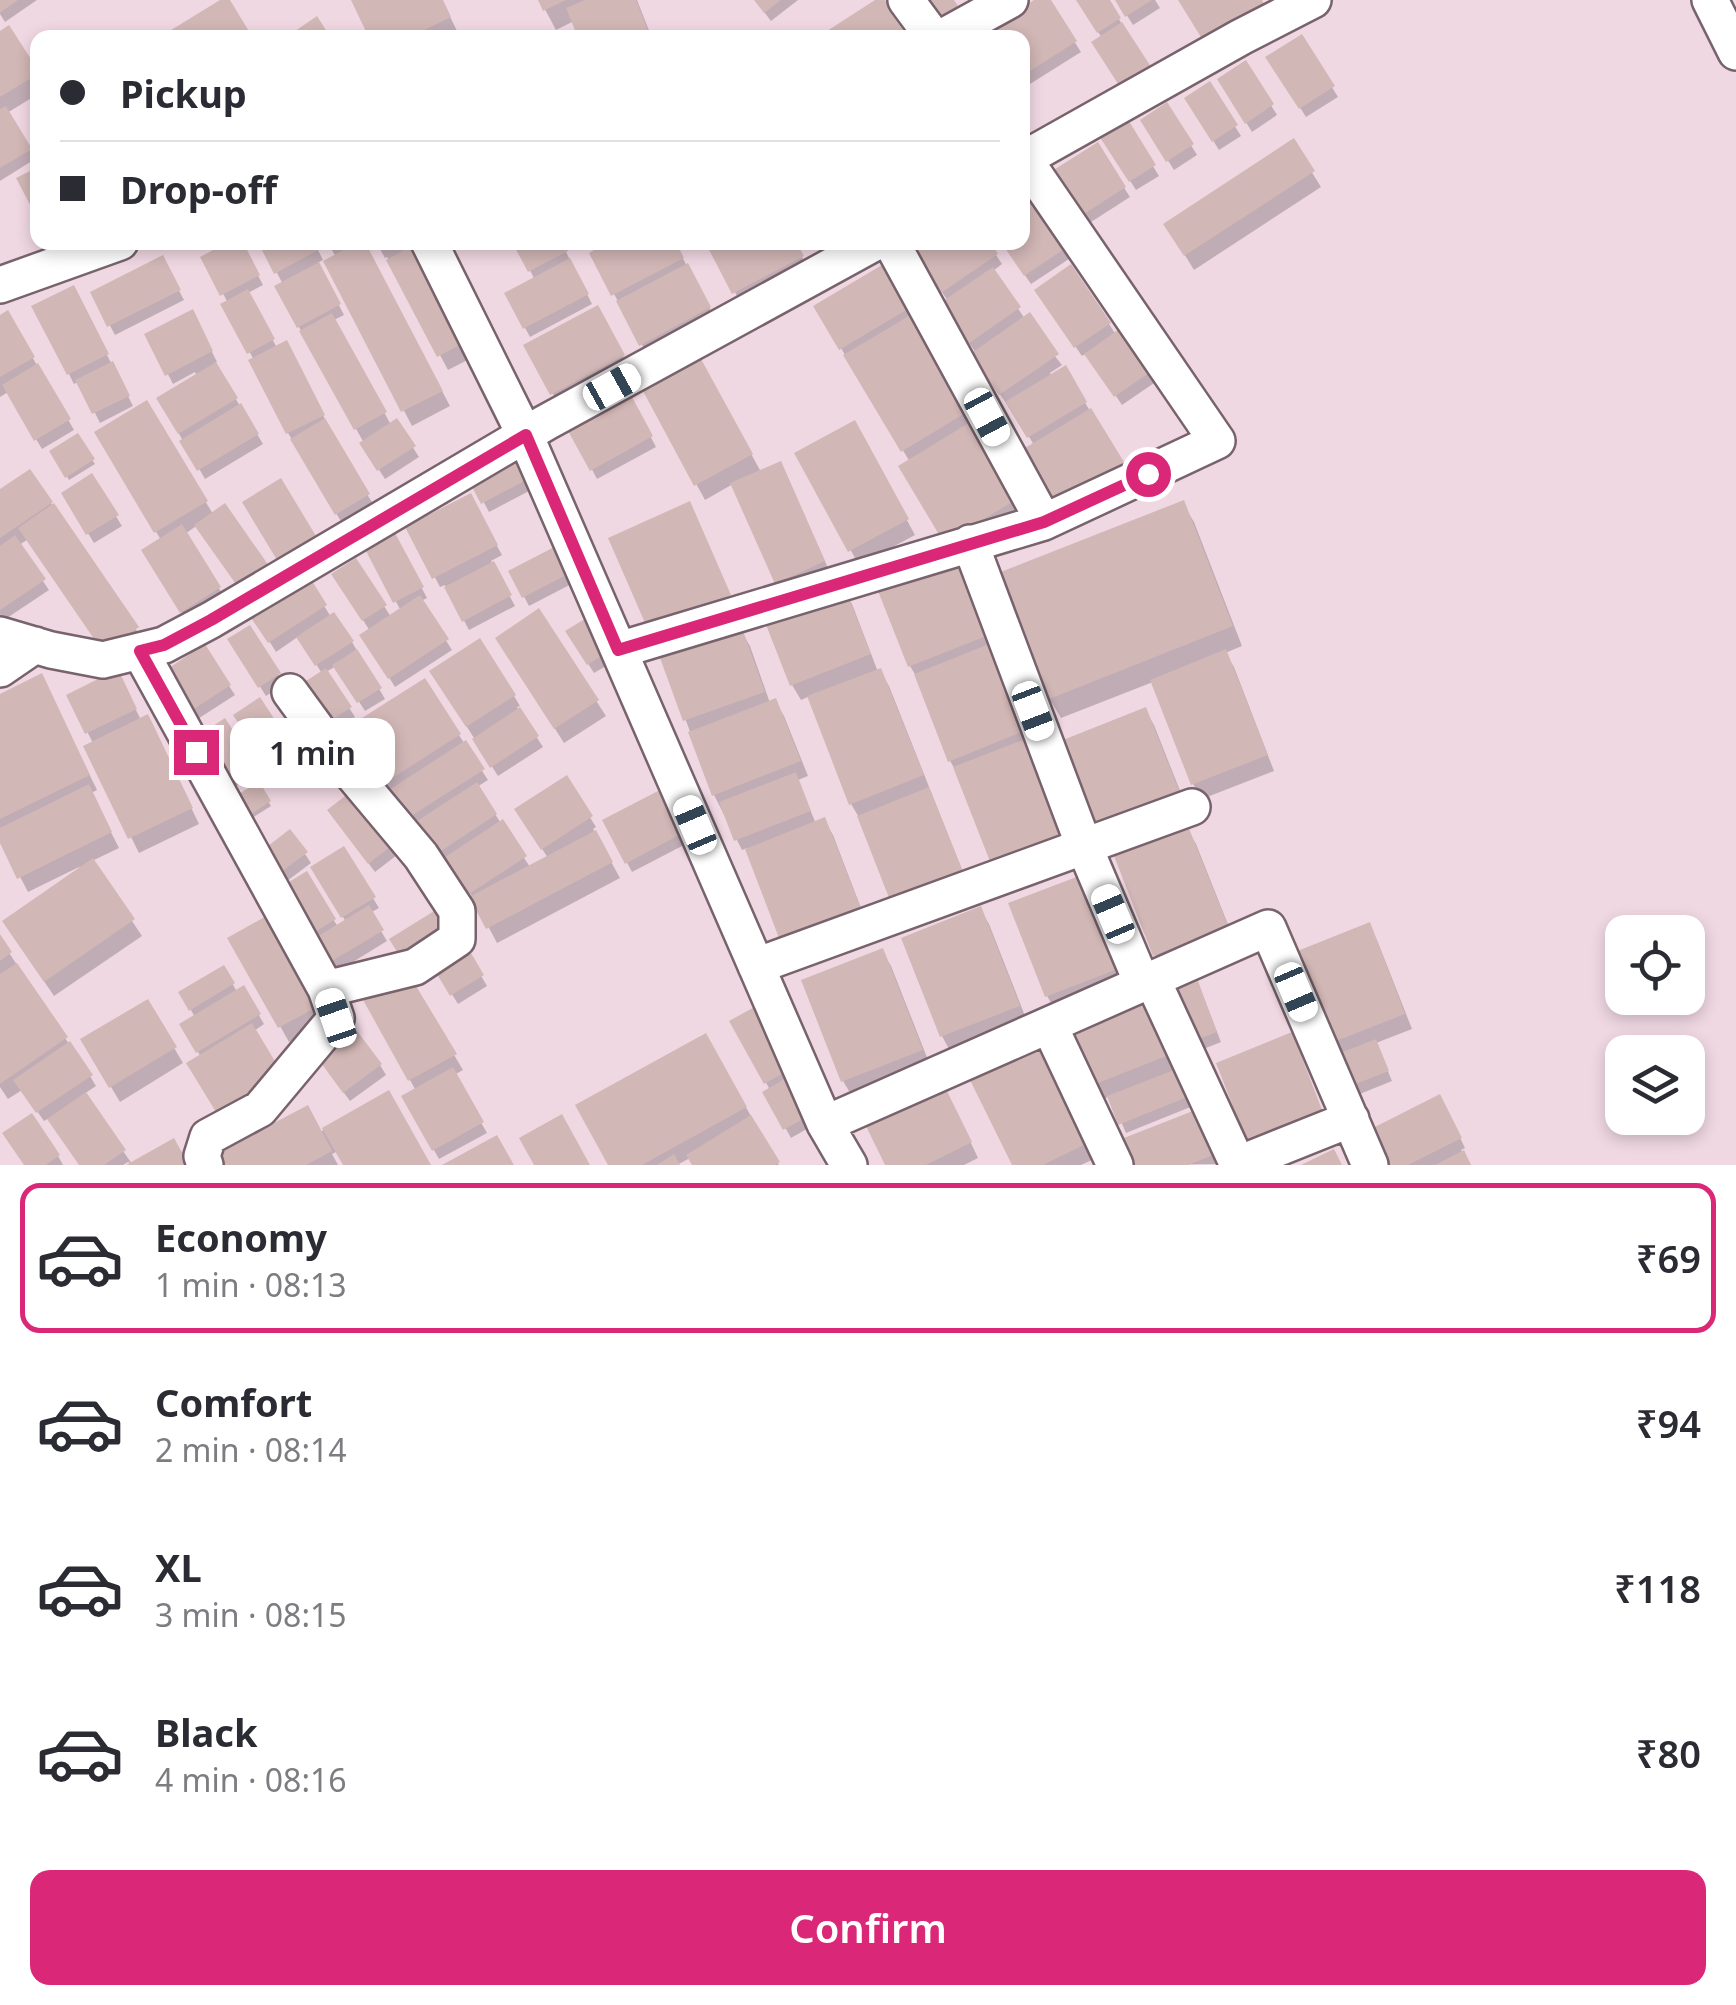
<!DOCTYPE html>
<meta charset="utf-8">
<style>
:root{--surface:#fff;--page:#f2f2f3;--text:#2b2b33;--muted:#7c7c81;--line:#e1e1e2;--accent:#db2777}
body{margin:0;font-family:"Noto Sans",sans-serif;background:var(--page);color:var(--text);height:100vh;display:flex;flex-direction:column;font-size:38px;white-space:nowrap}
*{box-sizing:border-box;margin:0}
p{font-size:32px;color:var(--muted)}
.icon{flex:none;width:55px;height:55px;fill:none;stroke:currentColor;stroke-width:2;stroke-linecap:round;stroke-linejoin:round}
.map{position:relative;height:1165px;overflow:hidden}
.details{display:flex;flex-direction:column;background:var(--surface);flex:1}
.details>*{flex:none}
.banner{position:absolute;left:30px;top:30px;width:1000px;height:220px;border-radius:20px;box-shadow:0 5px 15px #0003;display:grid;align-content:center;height:220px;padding:0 30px;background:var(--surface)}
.buttons{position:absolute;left:1605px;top:915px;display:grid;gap:20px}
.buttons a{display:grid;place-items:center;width:100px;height:100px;border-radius:20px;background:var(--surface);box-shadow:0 5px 15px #0003;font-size:50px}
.end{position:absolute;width:45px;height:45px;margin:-22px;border:12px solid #db2777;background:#fff;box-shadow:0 0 0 5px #fff}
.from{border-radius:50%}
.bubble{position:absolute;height:70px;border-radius:20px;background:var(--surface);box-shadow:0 5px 15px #0003;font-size:32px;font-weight:600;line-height:70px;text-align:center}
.car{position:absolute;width:30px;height:60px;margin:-30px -15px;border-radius:12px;box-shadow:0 0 8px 2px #0007;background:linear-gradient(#fff 24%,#345 0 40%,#fff 0 76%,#345 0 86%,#fff 0)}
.banner b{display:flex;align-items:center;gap:35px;height:95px;font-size:38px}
.banner b+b{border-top:2px solid var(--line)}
.banner i{width:25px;height:25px;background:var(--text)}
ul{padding:18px 0 0;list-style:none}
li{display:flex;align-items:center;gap:30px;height:150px;margin:0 20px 15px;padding:0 10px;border:5px solid transparent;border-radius:20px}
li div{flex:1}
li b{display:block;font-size:38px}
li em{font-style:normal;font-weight:600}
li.selected{border-color:var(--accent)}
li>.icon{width:90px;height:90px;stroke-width:1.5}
.primary-button{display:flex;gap:20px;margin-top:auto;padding:20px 30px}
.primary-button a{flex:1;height:115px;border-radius:20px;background:var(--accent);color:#fff;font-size:40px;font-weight:600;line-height:115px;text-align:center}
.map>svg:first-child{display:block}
.shadow{fill:#0003}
.building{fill:#d1b7b6}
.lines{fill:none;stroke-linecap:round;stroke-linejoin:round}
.minor-casing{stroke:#78636d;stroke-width:40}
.minor{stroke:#fff;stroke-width:35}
.route{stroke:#db2777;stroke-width:12}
</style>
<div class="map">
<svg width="1736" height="1165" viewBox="0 0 1736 1165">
<rect width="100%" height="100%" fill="#f0d8e2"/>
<path class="shadow" d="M0,0H37L5,22L0,14Z
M354,0H442L458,33L448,38H372Z
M540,0H637L652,38H581L574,21L556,30Z
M755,0H798L771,21Z
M1038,0H1048L1081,52L1022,89V38Z
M1078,0H1107L1125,29L1102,38Z
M1117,0H1155L1160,8L1133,25Z
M9,29L38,75V94L7,113L35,159L0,181V34Z
M1301,37L1338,97L1306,117L1269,58Z
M1245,64L1277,115L1252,132L1220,80Z
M1209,85L1241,136L1219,150L1187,99Z
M1167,106L1197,155L1174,170L1143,121Z
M1126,122L1159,176L1136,190L1102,137Z
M1293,142L1321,187L1194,270L1175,239Z
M1097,146L1130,197L1088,224L1056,172Z
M241,242L263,285L248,293L277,348L291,353L328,425L326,426L373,504L342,523L288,433L252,361L254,360L224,305L228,303L204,258Z
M260,242H314L323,260L317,263L344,315L334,320L391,425L396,421L419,457L385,479L362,444L364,443L299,327L283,284Z
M327,242H363L450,406L412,426L326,262L336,257Z
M376,242H418L481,353L448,370L387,257L385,258Z
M515,242H561L592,304L530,337L507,294L535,280Z
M591,242H674L715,318L647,354L592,254L596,251Z
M708,242H794L810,272L743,307Z
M1002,242L1064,249L1069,259L1031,284Z
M996,255L1002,264L993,271L1025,319L1062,365L1050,373L1052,377L1065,369L1130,478L1063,518L1034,445L1008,402L1006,403L979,364L976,353L949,314L948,301L921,261Z
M162,259L184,300L115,335L93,294Z
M886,265L1030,511L954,556L910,462L816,307Z
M78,298L133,406L100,423L79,381L74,384L69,374Z
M1043,300L1109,324L1116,335L1160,379L1122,405L1087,353L1082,356Z
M597,308L631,371L561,409L527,346Z
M7,313L74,430L42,449L8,392L0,397V318Z
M197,322L217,362L214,363L263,444L205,479L159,399L197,376L195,372L173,384L148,335Z
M701,362L761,472L788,479L832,577L785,598L733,484L705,500L646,392Z
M630,398L656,447L597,479L571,430Z
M146,403L213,514L185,534L225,598L187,621L144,550L161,540L97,433Z
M854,423L915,535L859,565L797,454Z
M77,437L95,464L69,480L52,452Z
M515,460L531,490L489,512L473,482Z
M30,472L145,643L114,665L27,540L19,545L49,590L4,620L0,614V492Z
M91,477L122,526L94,543L64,494Z
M470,496L502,555L491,561L515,606L469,630L445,585L440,587L409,528Z
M1182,503L1194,522L1242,646L1225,653L1234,667L1274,771L1202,799L1193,784L1153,682L1061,718L1049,698Z
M394,536L427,598L421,601L452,650L395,687L363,635L370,631L334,575L384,606L391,617L401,611L368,550Z
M563,546L581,579L529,606L511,572Z
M963,560L1035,745L958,774L950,761L919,681L910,666Z
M308,580L331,617L334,615L352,642L385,699L365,711L336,666L326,672L355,717L333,732L321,672L299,636L276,652L253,615Z
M843,589L852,604L878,672L880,671L889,686L972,895L860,819L851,804L810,696L801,700L792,685Z
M539,612L606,716L564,743L507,653Z
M249,628L284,684L266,696L230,640Z
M741,631L750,646L770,703L775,701L784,716L808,776L798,780L816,824L824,820L833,835L869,929L784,945L747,848L742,850L714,795L663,660Z
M568,632L618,659L594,673Z
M204,648L235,695L193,722L163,674Z
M424,681L488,780L477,787L530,867L548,858L517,810L566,779L596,827L593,829L620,878L497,943L473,898L448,859L442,863L390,800L355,746Z
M438,681L514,696L520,706L517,707L543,747L498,776Z
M122,682L141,720L155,732L199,824L139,853L86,747L93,743L69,696Z
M49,691L97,790L91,793L119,848L92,861L142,936L54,996L14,937L81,870L79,867L28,892L0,838V696Z
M260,700L290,748L266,762L236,716Z
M1145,710L1154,725L1188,811L1108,842Z
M199,738L251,763L256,772L232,789Z
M258,785L271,806L241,825Z
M657,794L684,845L632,872L605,821Z
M336,820L392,846L397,855L375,872Z
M1187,829L1196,844L1235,942L1164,970L1155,955Z
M343,849L379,908L370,913L387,941L335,973L312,946L306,875L338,927L346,922L313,868Z
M262,854H305L311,863L283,884Z
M1086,876L1130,982L1056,1011L1047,996L1012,904Z
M980,909L989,924L1027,1021L950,1051L942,1036L904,939Z
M269,918L327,1020L289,1042L231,939Z
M1369,925L1377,940L1412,1029L1376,1043L1392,1081L1355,1096L1328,1044Z
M0,939L90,1076L96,1086L84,1094L132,1164L128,1162L123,1165H80L49,1118L44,1121L22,1090L8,1099L0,1087Z
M882,951L891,966L930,1065L852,1096L843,1081Z
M467,952L487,986L458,1004L437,970Z
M224,968L237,992L243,988L264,1024L254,1031L285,1083L223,1121L190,1064L201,1057L182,1025L195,1017L181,993Z
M409,979L463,1070L454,1075L487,1133L439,1159L404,1097L416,1091L366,999Z
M1202,994L1221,1042L1196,1052Z
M1151,999L1193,1106L1126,1133L1110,1096L1104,1099L1095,1084Z
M147,1002L183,1063L120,1102L83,1040Z
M759,1008L819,1122L791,1138L766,1093L770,1090L733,1022Z
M705,1036L779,1165H694L690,1158L677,1165H610Z
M1043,1047L1098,1157L1081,1165H1015Z
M380,1065L386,1075L350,1101L327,1070Z
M388,1093L428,1165H346L338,1151L332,1154L338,1165H221L320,1132Z
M952,1103L978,1158L964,1165H887Z
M1445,1107L1465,1148L1461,1150L1470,1165H1389Z
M1197,1112L1219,1164L1137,1165Z
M31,1117L58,1156L63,1165H26Z"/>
<path class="building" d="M0,0H18L0,13Z
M220,0H230L253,38H165L163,35Z
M351,0H443L451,17L408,38H369Z
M538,0H566L543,11Z
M585,0H636L651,38H578L566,8Z
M754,0H781L764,13Z
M875,0H885L909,38H831L827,31Z
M925,0H954L960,9L939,22Z
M1034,0H1051L1077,41L1022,76V38H984L982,34Z
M1076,0H1110L1121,18L1097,33Z
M1115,0H1152L1125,17Z
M1178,0H1262L1264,4L1204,42Z
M317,16L331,38H285Z
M1122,22L1153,70L1122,90L1091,42Z
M9,25L38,70V74L0,97V31Z
M1302,34L1335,86L1299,109L1265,57Z
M1246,60L1274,104L1245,124L1217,79Z
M1210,81L1238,125L1212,142L1184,98Z
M1167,102L1194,144L1166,162L1140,120Z
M6,106L32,149L0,168V109Z
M1127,118L1156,165L1129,182L1099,136Z
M1294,138L1315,171L1184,256L1163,224Z
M1098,142L1126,187L1081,216L1052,171Z
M38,167V220L16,178Z
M1022,185L1066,248L1024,276L1001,242H1022Z
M228,242H243L260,275L220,296L200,257Z
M258,242H317L320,249L274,274Z
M358,242H365L443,391L401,412L323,261Z
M419,242L475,337L437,357L386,260Z
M512,242H564L568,251L528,272Z
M608,242H676L684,258L611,296L589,253Z
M705,242H796L804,256L732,294Z
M924,242H991L998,254L941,293L912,251Z
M163,255L181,290L107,327L90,292Z
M570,258L589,294L523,329L504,293Z
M319,262L341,304L297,328L274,286Z
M887,262L913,306L839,350L813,306Z
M688,263L711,307L639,346L616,301Z
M1071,264L1111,323L1074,348L1034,290Z
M993,267L1021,307L968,344L940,303Z
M74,285L109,354L67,375L31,306Z
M248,289L275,339L247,354L220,304Z
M598,305L625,355L550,395L523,345Z
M193,309L213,351L165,376L144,334Z
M8,310L35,357L0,377V315Z
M1030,312L1059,354L999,395L970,354Z
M332,313L387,412L354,430L299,331Z
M914,313L972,409L901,452L843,355Z
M1126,324L1156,368L1114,397L1084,354Z
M287,340L325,415L286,434L248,360Z
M701,359L753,454L694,486L643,391Z
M113,361L130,396L92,414L75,380Z
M216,362L238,398L178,434L156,398Z
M38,363L71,419L34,441L2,385Z
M1066,365L1087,402L1027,438L1005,402Z
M631,395L653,436L590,471L567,429Z
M147,400L208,501L154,533L94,432Z
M241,403L259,434L197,471L179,441Z
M1091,408L1124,462L1053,505L1020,451Z
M325,418L370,494L335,515L290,439Z
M397,418L416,446L377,471L359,443Z
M977,418L1024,495L944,543L898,466Z
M855,420L909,519L848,552L794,453Z
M78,433L95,459L65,478L49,451Z
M516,457L528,479L481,504L469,481Z
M781,461L825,561L775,584L730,483Z
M30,469L53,502L0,538V489Z
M92,473L119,515L86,535L61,493Z
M281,478L316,536L277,560L242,502Z
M471,493L498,545L432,579L405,527Z
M1184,500L1233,626L1047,700L998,573Z
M690,501L731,595L649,632L608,538Z
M54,503L139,627L103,652L18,528Z
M225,503L269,566L238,587L194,525Z
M182,524L221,587L180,613L141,550Z
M395,533L424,587L393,603L365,549Z
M15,535L46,579L0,610V546Z
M564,542L578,569L522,598L508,571Z
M964,557L994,633L908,667L878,591Z
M356,558L387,605L362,621L331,574Z
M494,561L512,595L462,622L444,587Z
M309,576L327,605L268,643L249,615Z
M844,586L871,654L790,686L763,617Z
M420,595L449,639L388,679L359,635Z
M539,608L599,700L554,729L495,638Z
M334,612L354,641L315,666L296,637Z
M593,614L615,648L587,665L565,631Z
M250,625L281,673L258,688L227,639Z
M742,628L765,692L683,721L660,658Z
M480,638L516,695L466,727L429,671Z
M994,642L1029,729L948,762L914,674Z
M205,644L231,685L186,714L160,674Z
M357,649L382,688L357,703L332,665Z
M1226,649L1268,755L1191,785L1150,680Z
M326,668L352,707L325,724L300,685Z
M881,668L924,775L849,805L807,696Z
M118,669L137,709L85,734L66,695Z
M42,673L90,775L0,819V694Z
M425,678L461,734L380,786L343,730Z
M260,697L286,737L259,754L233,715Z
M776,698L801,761L712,796L688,732Z
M520,707L539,736L490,768L472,739Z
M1146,707L1181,796L1098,829L1063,740Z
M148,714L193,808L128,839L83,746Z
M225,718L253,762L224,780L196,737Z
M1028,738L1066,835L991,864L953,767Z
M466,740L485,769L408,818L389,790Z
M796,772L811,811L734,841L719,802Z
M567,775L593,816L541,850L514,809Z
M259,781L271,801L237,823L225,803Z
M477,782L497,814L435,855L414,823Z
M89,784L112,832L17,879L0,843V828Z
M929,787L966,879L893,908L857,816Z
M353,790L394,844L368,864L327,810Z
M658,791L681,834L625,864L602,820Z
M825,817L863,913L782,946L745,849Z
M503,819L527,856L469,894L445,857Z
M1188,826L1228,926L1153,956L1114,856Z
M290,829L308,852L276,876L259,853Z
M596,830L613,862L486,929L469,897Z
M344,846L376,897L341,918L310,867Z
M93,858L135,919L44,982L2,921Z
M307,871L336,919L305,938L276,890Z
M1087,873L1123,967L1045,997L1008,903Z
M369,905L384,930L327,964L312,940Z
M981,906L1020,1006L940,1037L901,938Z
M439,908L453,932L404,963L389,939Z
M270,914L321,1005L278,1028L227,938Z
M1370,922L1405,1014L1326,1045L1290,954Z
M0,934L12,952L0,961Z
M468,948L484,975L450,996L434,969Z
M883,948L923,1050L841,1082L801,980Z
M17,963L68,1037L0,1084V974Z
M224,965L235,983L189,1011L178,992Z
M410,976L457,1054L408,1081L362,998Z
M1198,981L1217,1032L1188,1043L1168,993Z
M244,985L261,1014L196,1053L179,1024Z
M1152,996L1174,1053L1093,1085L1071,1028Z
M148,999L177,1047L109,1088L80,1039Z
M760,1004L794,1067L764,1084L729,1021Z
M252,1023L282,1073L216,1112L186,1063Z
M357,1031L382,1064L343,1093L319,1060Z
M1292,1032L1324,1115L1248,1145L1216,1063Z
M706,1033L747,1107L642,1165H608L575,1105Z
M1376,1039L1389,1071L1348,1087L1335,1055Z
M70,1041L93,1075L36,1113L13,1080Z
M1044,1044L1092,1141L1043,1165H1012L970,1080Z
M453,1067L484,1122L432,1151L401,1096Z
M1179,1068L1190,1096L1118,1125L1107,1096Z
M795,1073L816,1112L783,1130L762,1092Z
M944,1085L972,1142L926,1165H885L865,1124Z
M389,1090L431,1165H343L322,1128Z
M86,1092L126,1150L104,1165H79L47,1119Z
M1440,1094L1462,1138L1408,1165H1386L1369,1130Z
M308,1105L332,1151L306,1165H218L213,1155Z
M1198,1109L1216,1154L1188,1165H1134L1124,1138Z
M32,1113L60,1155L46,1165H24L2,1133Z
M562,1114L590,1165H534L519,1138Z
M751,1115L780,1162L775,1165H692L686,1155Z
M497,1135L514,1165H442Z
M174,1138L189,1165H126Z
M1334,1149L1342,1165H1301Z
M1464,1150L1471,1165H1435Z
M674,1154L680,1165H657Z"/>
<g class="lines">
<defs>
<path id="minor" d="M906,0L934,38
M1710,0L1736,52
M941,38L1010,0
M1022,160L1241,37L1313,0
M429,242L525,435L825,1124L849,1165
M891,242L1044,522
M0,285L120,242
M970,543L1084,846L1142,983
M0,635L51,650L103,660L164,645L211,620L545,423L876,242
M619,650L1044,522L1217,441L1022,156
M140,651L326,989L336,1018L260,1109L208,1137L202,1156L205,1165
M0,669L35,645
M290,692L333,751L421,856L457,911V939L415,967L326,989
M756,966L1192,807
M1152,979L1238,1165
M1049,1025L1115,1165
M825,1124L1268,928L1370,1165
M1236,1165L1351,1119"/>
</defs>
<use href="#minor" class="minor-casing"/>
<use href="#minor" class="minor"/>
</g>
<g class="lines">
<path class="route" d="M196,752L140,651L164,645L211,620L526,435L618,650L1044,522L1148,474"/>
</g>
</svg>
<div class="buttons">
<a><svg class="icon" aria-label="locate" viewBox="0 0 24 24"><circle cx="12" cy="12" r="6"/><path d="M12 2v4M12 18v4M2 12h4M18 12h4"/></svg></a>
<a><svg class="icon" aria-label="layers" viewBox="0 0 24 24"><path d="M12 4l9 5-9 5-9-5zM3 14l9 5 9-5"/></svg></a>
</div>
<i class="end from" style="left:1148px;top:474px"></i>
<i class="end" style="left:196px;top:752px"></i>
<div class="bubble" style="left:230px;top:718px;width:165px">1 min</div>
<i class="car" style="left:612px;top:387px;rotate:61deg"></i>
<i class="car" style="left:987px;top:417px;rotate:152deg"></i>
<i class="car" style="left:1033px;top:711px;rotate:159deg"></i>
<i class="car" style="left:695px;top:825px;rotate:337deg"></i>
<i class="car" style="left:1113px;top:914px;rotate:337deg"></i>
<i class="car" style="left:1296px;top:992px;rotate:157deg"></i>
<i class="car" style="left:336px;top:1018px;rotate:341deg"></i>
<div class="banner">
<b><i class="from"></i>Pickup</b>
<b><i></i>Drop-off</b>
</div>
</div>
<section class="details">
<ul>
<li class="selected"><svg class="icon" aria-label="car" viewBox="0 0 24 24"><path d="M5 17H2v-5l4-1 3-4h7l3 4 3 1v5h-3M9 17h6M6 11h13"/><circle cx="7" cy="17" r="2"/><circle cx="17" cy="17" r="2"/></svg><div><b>Economy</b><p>1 min · 08:13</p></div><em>₹69</em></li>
<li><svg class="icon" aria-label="car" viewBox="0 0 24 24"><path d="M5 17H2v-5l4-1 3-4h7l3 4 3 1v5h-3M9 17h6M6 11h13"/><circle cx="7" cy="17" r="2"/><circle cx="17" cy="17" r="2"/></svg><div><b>Comfort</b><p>2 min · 08:14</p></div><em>₹94</em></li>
<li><svg class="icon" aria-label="car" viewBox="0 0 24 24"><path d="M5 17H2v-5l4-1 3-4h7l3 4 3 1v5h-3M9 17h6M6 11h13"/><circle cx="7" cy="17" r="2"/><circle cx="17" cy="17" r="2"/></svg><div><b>XL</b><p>3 min · 08:15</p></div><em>₹118</em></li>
<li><svg class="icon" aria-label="car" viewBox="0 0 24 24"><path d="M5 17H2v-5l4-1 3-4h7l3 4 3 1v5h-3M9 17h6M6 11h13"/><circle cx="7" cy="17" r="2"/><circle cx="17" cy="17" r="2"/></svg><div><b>Black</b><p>4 min · 08:16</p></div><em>₹80</em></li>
</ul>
<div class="primary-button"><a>Confirm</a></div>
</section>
